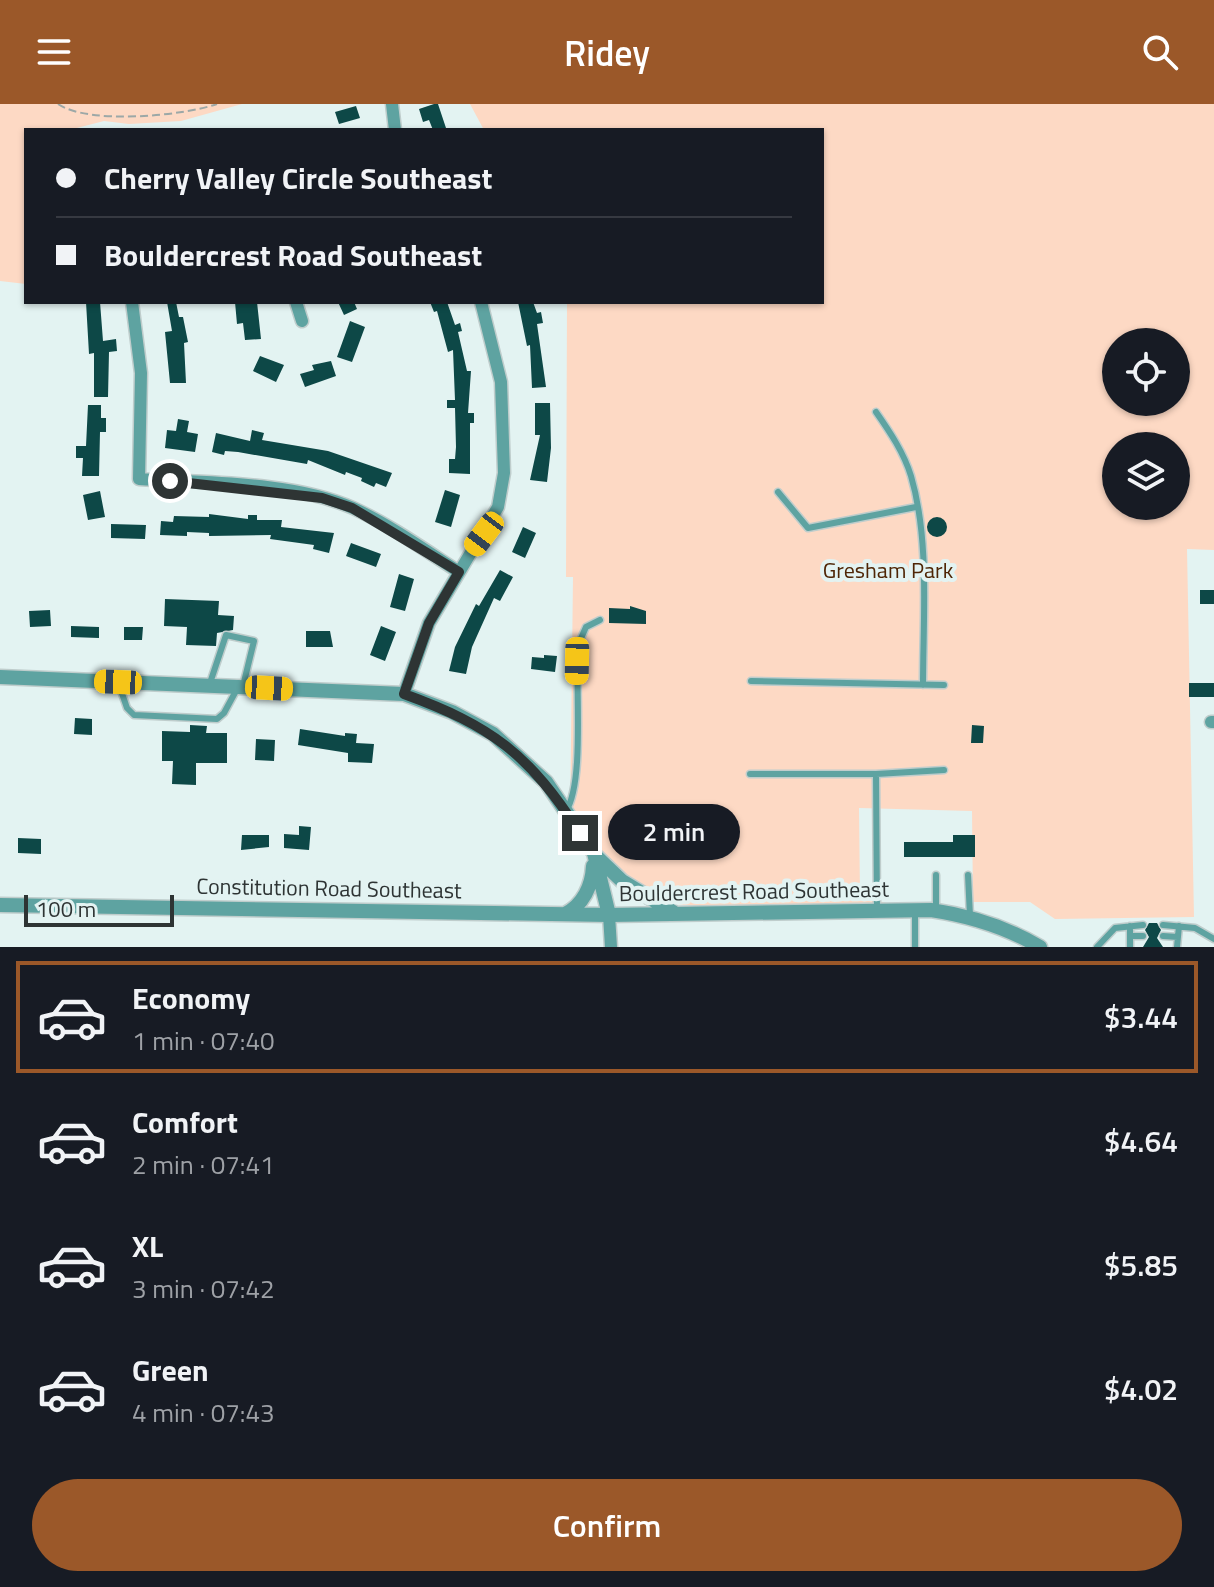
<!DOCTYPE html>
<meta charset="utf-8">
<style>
:root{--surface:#171b24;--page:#20242c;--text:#f1f3f6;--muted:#9ea1a6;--line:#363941;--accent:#9b5829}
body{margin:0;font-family:"Titillium Web",sans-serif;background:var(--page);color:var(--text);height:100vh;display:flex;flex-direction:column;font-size:30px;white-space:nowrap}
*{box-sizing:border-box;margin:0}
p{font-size:26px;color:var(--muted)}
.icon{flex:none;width:44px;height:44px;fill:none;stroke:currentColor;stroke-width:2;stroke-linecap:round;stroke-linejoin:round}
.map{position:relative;height:843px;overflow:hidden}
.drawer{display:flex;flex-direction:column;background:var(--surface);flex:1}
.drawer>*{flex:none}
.top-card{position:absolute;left:24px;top:24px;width:800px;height:176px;border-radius:0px;box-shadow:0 2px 6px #0004;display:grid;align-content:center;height:176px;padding:0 32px;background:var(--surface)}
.fabs{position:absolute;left:1102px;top:224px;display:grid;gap:16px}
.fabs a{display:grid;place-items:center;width:88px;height:88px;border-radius:50%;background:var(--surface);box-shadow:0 2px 6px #0004;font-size:40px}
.scale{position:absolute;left:24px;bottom:20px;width:150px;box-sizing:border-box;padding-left:8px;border:4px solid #2e3434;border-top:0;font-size:22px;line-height:28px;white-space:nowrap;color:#2e3434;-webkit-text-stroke:6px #e3f3f2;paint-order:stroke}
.end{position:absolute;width:36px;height:36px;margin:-18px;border:10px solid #2e3434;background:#fff;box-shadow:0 0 0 4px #fff}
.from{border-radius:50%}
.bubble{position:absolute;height:56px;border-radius:28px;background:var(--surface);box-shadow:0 2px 6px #0004;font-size:26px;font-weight:600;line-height:56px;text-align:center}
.car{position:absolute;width:24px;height:48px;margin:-24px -12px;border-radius:10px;box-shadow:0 0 6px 2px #0007;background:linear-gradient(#f5c518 24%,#345 0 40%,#f5c518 0 76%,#345 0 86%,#f5c518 0)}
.top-card b{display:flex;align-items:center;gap:28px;height:76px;font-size:30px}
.top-card b+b{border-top:2px solid var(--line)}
.top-card i{width:20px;height:20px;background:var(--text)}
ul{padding:14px 0 0;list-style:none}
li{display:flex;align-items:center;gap:24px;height:112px;margin:0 16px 12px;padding:0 16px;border:4px solid transparent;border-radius:0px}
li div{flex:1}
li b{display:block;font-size:30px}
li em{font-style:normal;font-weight:600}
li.on{border-color:var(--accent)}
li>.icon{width:72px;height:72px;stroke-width:1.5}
.action{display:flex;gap:16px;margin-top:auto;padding:16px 32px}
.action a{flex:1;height:92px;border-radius:48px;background:var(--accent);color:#fff;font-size:32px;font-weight:600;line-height:92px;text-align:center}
header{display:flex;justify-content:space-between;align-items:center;height:104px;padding:0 32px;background:var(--accent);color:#fff;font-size:36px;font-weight:600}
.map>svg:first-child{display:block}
.green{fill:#fdd9c4;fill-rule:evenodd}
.building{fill:#0d4847}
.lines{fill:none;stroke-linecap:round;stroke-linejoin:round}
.service-casing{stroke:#bfcdcc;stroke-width:9}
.minor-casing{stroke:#bfcdcc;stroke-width:15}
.tertiary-casing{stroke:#bfcdcc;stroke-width:17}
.path{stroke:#9ca8a7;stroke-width:2;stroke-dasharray:8 4;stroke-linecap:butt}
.service{stroke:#5ea3a1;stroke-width:6}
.minor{stroke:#5ea3a1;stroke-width:12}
.tertiary{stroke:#5ea3a1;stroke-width:14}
.route{stroke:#2e3434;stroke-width:10}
.labels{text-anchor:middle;stroke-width:8;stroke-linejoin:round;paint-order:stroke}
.park-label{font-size:22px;fill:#4e2505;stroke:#e3f3f2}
.street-label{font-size:22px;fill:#2e3434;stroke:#e3f3f2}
</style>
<header><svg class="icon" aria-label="menu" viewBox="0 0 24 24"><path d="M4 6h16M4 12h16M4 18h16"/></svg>Ridey<svg class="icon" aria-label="search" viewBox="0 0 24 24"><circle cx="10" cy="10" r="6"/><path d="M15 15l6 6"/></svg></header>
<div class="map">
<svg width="1214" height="843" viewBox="0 0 1214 843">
<rect width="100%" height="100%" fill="#e3f3f2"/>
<path class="green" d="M0,0H242L181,17L129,20L104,17L69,26H26V180L0,177Z
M470,0H1214V446L1187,445L1194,813L1055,815L1030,798H973L972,707L859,704L860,793L901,802L762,807L626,796L570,720L573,473H566L567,198H822V26H484ZM1116,238H1176V298H1116ZM1116,342H1176V402H1116Z"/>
<path class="building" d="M434,0H438L446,24L433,26L429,16L423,18L419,5Z
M356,2L360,14L339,20L335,8Z
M86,198H100L103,237L116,235L117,247L109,248L108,293H94V249L89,250Z
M167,198H176L179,213H183L188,238L184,239L186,279H170L165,228L172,227Z
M235,198H257L261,235L245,236L243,219L237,220Z
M338,198H354L357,205L344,211Z
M430,198H447L455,221L460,219L462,227L458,228L467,267H471L468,309H474V319H470V370L449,369V355H455L456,343L455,304H447V296H455L453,246L448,248L437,207L434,208Z
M518,198H533L537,209L541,208L543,219L537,220L546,283L532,284L530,241L527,242Z
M350,217L365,223L352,258L337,253Z
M260,252L284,261L276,278L253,267Z
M331,257L336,272L305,283L300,270L314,266L312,261Z
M535,299H550L551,344L547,378L530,376L540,331H535Z
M88,301H101V314H106V328H100L99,372H82L83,354H76V342H86Z
M178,315L189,317L187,328L198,330L195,348L165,344L167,326L176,327Z
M252,326L264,329L262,336L328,347L392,369L386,383L376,379L374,383L361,377L362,374L346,368L345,371L308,356L307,360L238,348L225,347L224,351L212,348L216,329L250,337Z
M445,386L460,391L451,423L435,418Z
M100,387L105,413L88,416L83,391Z
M209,410L248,415V411H257V416H282L281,423L334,429L329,449L313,445L314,441L270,435L271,431L209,432V429L187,428V432L160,431L161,417L173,418L174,412L209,413Z
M927 423a10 10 0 1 1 20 0a10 10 0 1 1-20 0Z
M111,420L146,421L145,435L111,434Z
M523,423L536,429L525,454L512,448Z
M351,439L381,450L376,463L346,452Z
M500,466L513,473L500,497L494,494L472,543L466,570L449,567L455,543L476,500L479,502Z
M399,470L414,475L405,507L390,503Z
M1200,486H1214V500H1200Z
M165,495L219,497L218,511L234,512L233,526L217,529L216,542L186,541L187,523L164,522Z
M630,502L646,507V520L609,519V504L630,505Z
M50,506L51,522L30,523L29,507Z
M71,522L99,523V534L71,533Z
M381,522L396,528L385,557L370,551Z
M124,523H143L142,536H124Z
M306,527H330L333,543H306Z
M544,551L557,552L555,568L531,565L532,553L544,554Z
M1189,579H1214V593H1189Z
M75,614L92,615V631L74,630Z
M190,621L207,622L206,629H227V659H196V681L172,680L173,657H162V627L190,628Z
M972,621L984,622L983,639H971Z
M300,625L345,632V629L357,630L356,639L374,640L372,659L348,658V649L298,641Z
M256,635L275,636L274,657L255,656Z
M299,722L311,723L309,746L284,744V730L299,731Z
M242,731H269V743L241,746Z
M953,731H975V753H904V738H953Z
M18,734L41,735V750L18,749Z
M1149,819H1157L1161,826L1157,834L1163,843H1143L1149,833L1145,826Z"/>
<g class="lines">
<defs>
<path id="service" d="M876,308C890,328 904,349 911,372C930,437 923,514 923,581
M778,388L808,424L916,403
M751,577L944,581
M118,578L127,604L134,611L217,615L224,609L237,585
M209,582L226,531L254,537L243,582
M750,670H876
M566,707C585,678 575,580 578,541L586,523L600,516
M968,771L970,812
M877,807L876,670L944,666
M936,807V771
M1163,821L1195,824L1214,835
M1130,832H1143
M1163,832L1178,833
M915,843V806
M1097,843L1115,824L1143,821
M1130,843V822
M1177,843L1179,822"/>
<path id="minor" d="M392,0L395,26
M132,198L141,269L139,375C205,379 292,377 353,404C390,421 425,446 459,468
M296,198L302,217
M404,590L429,519L498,403L504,369L501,278L481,198
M1211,618H1214
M609,811L611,843"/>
<path id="tertiary" d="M0,573L404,590L452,608L493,630L546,678L594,749L609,811
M597,753L622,777L673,808
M0,801L609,811L931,806C971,812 1006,823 1040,843
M565,810C583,801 592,782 593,762"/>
</defs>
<use href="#service" class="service-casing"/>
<use href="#minor" class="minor-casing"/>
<use href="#tertiary" class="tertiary-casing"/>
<path class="path" d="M58,0C89,21 182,12 217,0"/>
<use href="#service" class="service"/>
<use href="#minor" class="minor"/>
<use href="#tertiary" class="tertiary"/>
</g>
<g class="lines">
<path class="route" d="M170,377L322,394L352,404L459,468L429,519L404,590C492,622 529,650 580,729"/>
</g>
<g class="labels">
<g class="park-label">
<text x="888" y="474">Gresham Park</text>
</g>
<g class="street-label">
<text transform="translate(329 784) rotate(1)" y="8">Constitution Road Southeast</text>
<text transform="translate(754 787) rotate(-1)" y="8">Bouldercrest Road Southeast</text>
</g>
</g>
</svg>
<div class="fabs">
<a><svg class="icon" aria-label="locate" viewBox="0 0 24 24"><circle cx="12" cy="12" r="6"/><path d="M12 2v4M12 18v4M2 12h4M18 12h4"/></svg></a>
<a><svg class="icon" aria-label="layers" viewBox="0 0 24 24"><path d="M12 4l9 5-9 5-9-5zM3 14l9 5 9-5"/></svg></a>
</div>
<div class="scale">100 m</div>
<i class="end from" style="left:170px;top:377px"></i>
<i class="end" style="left:580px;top:729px"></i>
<div class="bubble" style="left:608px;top:700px;width:132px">2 min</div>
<i class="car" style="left:484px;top:430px;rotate:217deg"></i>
<i class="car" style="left:577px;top:557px;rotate:181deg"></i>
<i class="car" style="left:118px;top:578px;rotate:272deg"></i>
<i class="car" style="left:269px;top:584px;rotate:93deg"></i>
<div class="top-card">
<b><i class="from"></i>Cherry Valley Circle Southeast</b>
<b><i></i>Bouldercrest Road Southeast</b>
</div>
</div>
<section class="drawer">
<ul>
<li class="on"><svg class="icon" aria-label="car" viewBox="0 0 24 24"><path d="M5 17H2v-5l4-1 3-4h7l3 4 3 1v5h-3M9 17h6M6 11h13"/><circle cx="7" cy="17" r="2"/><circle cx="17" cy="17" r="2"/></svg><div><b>Economy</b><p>1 min · 07:40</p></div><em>$3.44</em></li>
<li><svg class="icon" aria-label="car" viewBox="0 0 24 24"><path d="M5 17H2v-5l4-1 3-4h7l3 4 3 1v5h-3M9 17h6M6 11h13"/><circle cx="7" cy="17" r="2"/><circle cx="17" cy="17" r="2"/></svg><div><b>Comfort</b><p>2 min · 07:41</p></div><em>$4.64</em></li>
<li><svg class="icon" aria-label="car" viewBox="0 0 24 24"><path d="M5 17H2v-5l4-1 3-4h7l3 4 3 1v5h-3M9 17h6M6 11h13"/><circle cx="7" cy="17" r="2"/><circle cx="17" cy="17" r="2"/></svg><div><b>XL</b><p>3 min · 07:42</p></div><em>$5.85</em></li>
<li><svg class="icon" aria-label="car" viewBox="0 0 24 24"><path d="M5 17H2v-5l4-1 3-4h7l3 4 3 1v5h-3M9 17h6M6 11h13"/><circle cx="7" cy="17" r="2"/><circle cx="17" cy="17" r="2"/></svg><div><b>Green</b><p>4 min · 07:43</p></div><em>$4.02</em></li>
</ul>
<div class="action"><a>Confirm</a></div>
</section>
